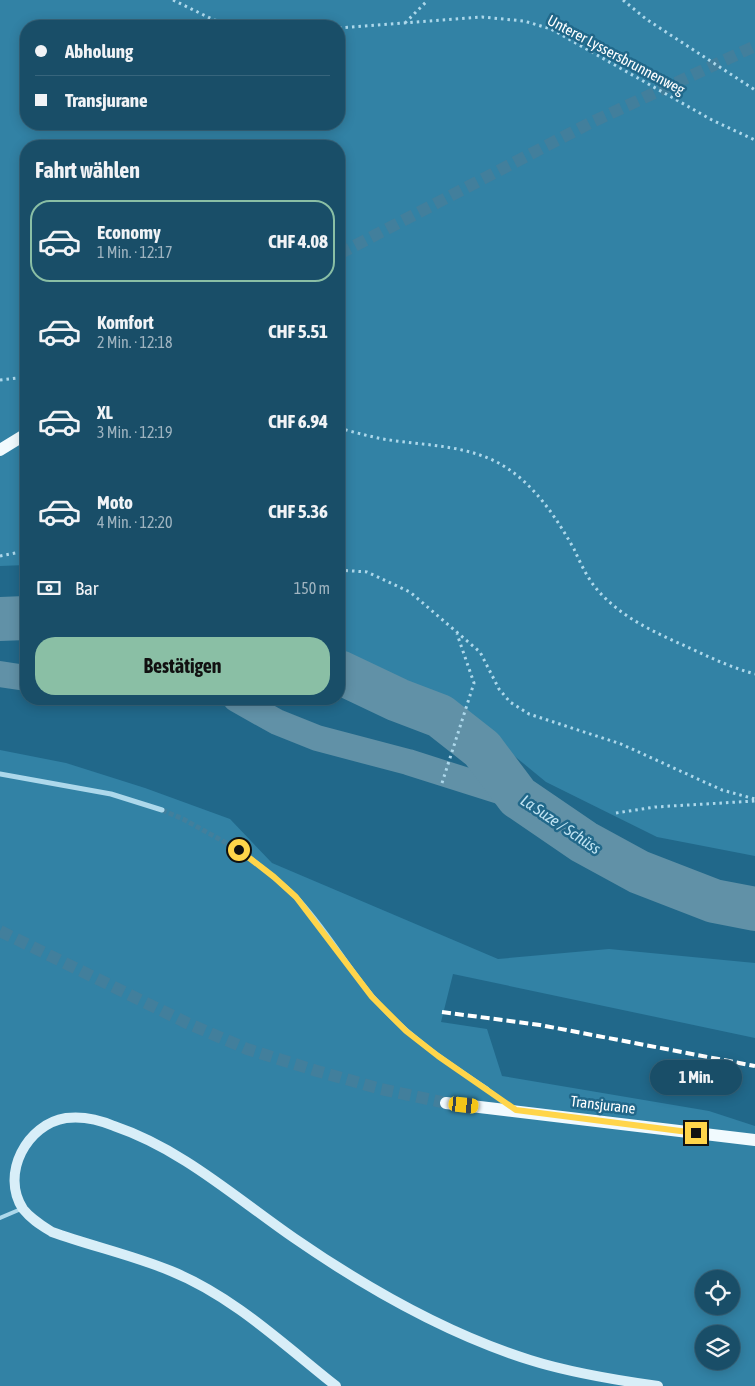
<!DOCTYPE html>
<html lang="de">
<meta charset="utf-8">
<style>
:root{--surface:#194e68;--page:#265871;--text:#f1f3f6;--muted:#9fb4c0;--line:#37657c;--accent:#8abfa5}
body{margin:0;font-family:"Asap Condensed",sans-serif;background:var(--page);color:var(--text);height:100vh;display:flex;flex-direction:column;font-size:19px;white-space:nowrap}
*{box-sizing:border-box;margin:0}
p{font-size:16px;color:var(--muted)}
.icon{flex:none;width:28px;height:28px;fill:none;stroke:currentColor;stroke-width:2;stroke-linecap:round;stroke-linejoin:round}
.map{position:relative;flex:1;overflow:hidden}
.panel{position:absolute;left:20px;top:140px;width:325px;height:565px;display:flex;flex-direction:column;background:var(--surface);border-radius:20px;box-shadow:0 2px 12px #0003,0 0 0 1px var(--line)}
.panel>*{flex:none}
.guide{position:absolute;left:20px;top:20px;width:325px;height:110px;border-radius:20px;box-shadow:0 2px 12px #0003,0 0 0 1px var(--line);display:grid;align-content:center;height:110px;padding:0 15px;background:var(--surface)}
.tools{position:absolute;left:695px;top:1270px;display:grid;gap:10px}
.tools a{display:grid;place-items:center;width:45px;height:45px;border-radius:50%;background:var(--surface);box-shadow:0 2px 12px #0003,0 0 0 1px var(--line);font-size:25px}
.end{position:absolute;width:22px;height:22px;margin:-11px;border:6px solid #ffd54a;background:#111;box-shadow:0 0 0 2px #111}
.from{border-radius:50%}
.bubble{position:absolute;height:35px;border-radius:18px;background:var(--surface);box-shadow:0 2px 12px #0003,0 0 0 1px var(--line);font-size:16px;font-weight:700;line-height:35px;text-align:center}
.car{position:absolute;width:15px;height:30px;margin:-15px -8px;border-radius:6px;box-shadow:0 0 4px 1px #0007;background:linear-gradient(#f5c518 24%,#345 0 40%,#f5c518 0 76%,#345 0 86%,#f5c518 0)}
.guide b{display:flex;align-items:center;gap:18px;height:48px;font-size:19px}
.guide b+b{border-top:1px solid var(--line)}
.guide i{width:12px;height:12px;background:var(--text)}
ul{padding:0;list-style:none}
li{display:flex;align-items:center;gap:15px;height:82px;margin:0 10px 8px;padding:0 5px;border:2px solid transparent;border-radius:20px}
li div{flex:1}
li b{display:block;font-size:19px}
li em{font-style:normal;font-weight:700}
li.selected{border-color:var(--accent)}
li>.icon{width:45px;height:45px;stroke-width:1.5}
h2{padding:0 15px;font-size:22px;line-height:60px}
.pay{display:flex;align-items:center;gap:12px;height:55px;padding:0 15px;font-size:19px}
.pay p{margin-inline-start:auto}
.cta{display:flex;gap:10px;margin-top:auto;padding:10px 15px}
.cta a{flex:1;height:58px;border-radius:20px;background:var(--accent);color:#111;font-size:20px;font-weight:700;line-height:58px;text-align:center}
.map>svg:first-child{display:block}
.green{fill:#3282a5;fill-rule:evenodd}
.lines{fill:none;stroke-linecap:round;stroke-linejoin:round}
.canal{stroke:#6191a7;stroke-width:26}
.river{stroke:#6191a7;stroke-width:44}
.street-tunnel{stroke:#427f9c;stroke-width:5;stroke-dasharray:5 2.5;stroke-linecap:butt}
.primary-tunnel{stroke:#427f9c;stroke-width:12;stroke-dasharray:12 6;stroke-linecap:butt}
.path{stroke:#add8eb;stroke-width:3;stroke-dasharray:2.5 4;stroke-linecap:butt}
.lane{stroke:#add8eb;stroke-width:4}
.street{stroke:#add8eb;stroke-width:5}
.secondary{stroke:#d8eef8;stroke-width:10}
.primary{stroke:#f1fafe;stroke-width:12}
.rail{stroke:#fff;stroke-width:4;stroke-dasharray:9 4;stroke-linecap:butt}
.route{stroke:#ffd54a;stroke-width:6}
.labels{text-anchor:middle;stroke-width:5;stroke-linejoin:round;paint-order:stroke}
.street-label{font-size:15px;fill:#fff;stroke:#21688a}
.water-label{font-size:16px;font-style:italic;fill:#c0e4f3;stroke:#21688a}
</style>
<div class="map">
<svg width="755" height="1386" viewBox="0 0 755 1386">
<rect width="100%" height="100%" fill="#21688a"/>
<path class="green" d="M0,0H755V856L657,837L546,782L484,731L399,679L339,649V146H26V565L0,566ZM26,26H339V124H26Z
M0,750L66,763L145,788L230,819L272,863L498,959L609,949L755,963V1038L453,974L441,1022L487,1029L502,1076L709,1111L755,1126V1386H0ZM704,1279H731V1306H704ZM704,1334H731V1361H704Z"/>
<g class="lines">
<path class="canal" d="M0,674L26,678
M236,699L277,722L317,738L408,762L518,797"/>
<path class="river" d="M0,619L26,618
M339,672L398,700L440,716L482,749L518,797L584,842L639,872L714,901L755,909"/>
<path class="street-tunnel" d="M162,810L183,819L239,850"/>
<path class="primary-tunnel" d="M339,254L590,123L755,46
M0,931L187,1023L247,1049L317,1071L381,1089L446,1103"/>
<path class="path" d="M173,0L214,20L238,26
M623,0L646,19L755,90
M405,23L428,0
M339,28L482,17L524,21L551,29L712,120L755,140
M0,380L26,377
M339,428C353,432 368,436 383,439C425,446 470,444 507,468C537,488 557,519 574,549C579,560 585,573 592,583C616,616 656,633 692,649C713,659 733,668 755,674
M0,556L26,551
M339,570L367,572L410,592L480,652L499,689L510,702L529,714L621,744L722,790L755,799
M442,783L474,683L457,634
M616,813L655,807L755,801"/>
<path class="lane" d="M487,1089L511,1107
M0,1218L21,1209"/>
<path class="street" d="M0,774L111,794L162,810
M239,850C259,865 278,879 295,896C324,926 345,964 372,996C404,1034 446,1062 487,1089"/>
<path class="secondary" d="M336,1386C284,1345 233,1296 171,1271C132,1255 91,1246 52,1232C41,1225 31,1219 23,1209C0,1174 27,1124 66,1118C82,1116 100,1120 114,1126C182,1149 236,1198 294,1238C365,1287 447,1334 530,1360C571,1373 615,1380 658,1386"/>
<path class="primary" d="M0,450L26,434
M446,1103L755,1140"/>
<path class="rail" d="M442,1012L540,1025L755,1066"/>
</g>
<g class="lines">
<path class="route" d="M239,850L274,877L296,897L372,997L406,1031L438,1056L516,1110L696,1133"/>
</g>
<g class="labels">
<g class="street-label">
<text transform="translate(616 55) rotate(28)" y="5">Unterer Lyssersbrunnenweg</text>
<text transform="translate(603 1105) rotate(7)" y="5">Transjurane</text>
</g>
<g class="water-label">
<text transform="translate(561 824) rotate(34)" y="6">La Suze / Schüss</text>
</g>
</g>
</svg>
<div class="tools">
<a><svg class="icon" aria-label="locate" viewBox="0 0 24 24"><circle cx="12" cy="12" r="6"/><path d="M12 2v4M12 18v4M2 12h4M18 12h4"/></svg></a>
<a><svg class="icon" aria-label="layers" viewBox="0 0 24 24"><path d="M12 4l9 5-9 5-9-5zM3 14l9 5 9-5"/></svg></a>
</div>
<i class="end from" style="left:239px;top:850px"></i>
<i class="end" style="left:696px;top:1133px"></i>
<div class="bubble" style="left:650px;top:1060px;width:92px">1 Min.</div>
<i class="car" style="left:464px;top:1105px;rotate:96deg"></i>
<div class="guide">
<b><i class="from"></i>Abholung</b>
<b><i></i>Transjurane</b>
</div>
<section class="panel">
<h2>Fahrt wählen</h2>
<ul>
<li class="selected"><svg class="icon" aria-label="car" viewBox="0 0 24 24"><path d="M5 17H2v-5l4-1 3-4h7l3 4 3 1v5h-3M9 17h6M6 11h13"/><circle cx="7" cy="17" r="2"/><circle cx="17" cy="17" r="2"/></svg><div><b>Economy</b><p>1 Min. · 12:17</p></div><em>CHF 4.08</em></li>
<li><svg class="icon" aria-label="car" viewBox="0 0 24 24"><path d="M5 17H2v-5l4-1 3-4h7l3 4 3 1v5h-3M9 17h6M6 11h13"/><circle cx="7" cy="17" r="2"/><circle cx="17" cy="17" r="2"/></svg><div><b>Komfort</b><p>2 Min. · 12:18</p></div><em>CHF 5.51</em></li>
<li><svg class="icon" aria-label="car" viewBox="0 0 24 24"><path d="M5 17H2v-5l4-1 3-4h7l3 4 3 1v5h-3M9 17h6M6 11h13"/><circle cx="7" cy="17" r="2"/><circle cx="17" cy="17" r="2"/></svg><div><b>XL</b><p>3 Min. · 12:19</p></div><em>CHF 6.94</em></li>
<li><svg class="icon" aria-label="car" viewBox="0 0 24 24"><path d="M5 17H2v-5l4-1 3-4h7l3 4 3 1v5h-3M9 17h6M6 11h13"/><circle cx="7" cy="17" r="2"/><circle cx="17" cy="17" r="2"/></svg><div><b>Moto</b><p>4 Min. · 12:20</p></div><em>CHF 5.36</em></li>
</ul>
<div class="pay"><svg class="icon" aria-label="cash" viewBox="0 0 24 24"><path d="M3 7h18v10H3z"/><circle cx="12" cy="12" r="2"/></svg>Bar<p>150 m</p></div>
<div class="cta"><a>Bestätigen</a></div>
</section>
</div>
